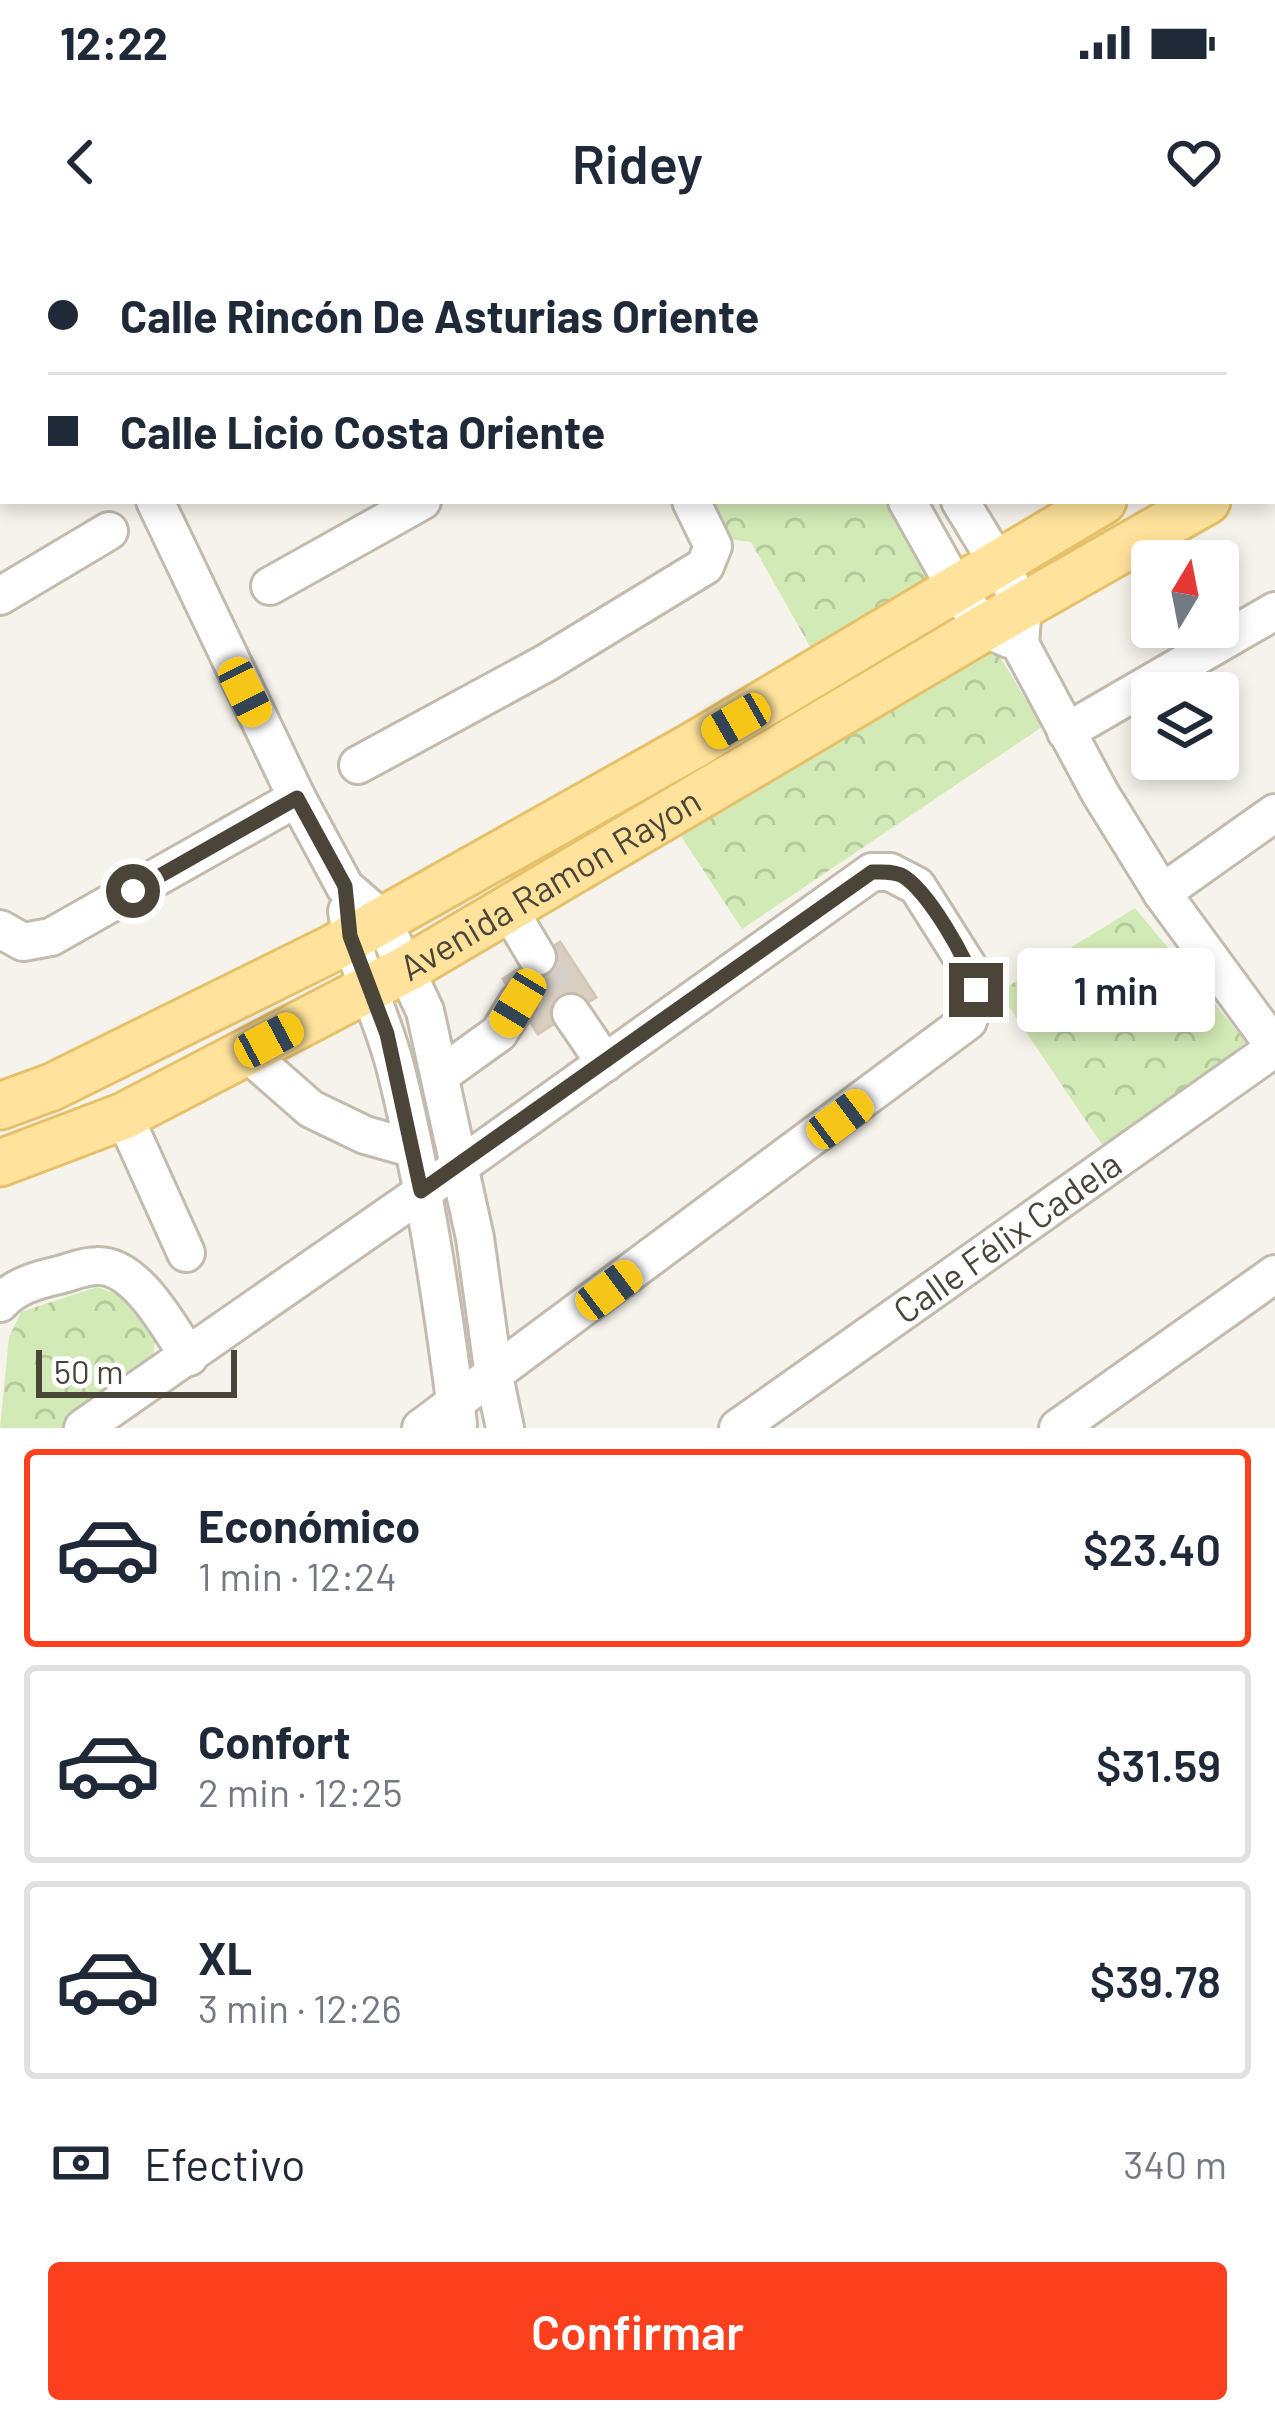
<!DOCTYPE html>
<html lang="es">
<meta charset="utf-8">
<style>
:root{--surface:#fff;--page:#f6f6f7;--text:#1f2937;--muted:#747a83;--line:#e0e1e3;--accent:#fc3f1d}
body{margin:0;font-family:Barlow,sans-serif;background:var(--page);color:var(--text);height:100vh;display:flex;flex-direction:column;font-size:45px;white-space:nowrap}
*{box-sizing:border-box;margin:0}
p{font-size:39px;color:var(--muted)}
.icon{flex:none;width:66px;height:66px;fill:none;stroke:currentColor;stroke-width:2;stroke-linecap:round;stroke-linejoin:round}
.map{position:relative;height:1188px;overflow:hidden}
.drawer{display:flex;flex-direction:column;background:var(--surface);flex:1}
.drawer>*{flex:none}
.guide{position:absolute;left:0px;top:0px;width:1275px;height:264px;box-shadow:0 6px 18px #0003;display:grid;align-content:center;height:264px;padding:0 48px;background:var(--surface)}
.needle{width:78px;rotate:10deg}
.fabs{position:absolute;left:1131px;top:300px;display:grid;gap:24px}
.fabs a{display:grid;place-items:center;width:108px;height:108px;border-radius:12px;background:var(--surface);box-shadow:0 6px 18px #0003;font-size:60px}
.scale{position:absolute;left:36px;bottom:30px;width:201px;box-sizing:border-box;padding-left:12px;border:6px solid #4b4439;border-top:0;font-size:33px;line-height:42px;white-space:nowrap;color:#4b4439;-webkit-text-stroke:9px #fff;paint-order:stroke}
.end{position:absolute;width:54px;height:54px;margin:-27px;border:15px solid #4b4439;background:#fff;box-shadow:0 0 0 6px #fff}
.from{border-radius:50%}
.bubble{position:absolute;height:84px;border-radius:12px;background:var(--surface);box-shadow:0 6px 18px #0003;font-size:39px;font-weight:600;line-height:84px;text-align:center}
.car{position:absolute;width:36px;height:72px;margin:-36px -18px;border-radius:15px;box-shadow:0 0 9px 3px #0007;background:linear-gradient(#f5c518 24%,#345 0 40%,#f5c518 0 76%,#345 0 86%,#f5c518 0)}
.guide b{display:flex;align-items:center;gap:42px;height:114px;font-size:45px}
.guide b+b{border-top:3px solid var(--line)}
.guide i{width:30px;height:30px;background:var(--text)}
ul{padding:21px 0 0;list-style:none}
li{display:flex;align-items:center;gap:36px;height:198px;margin:0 24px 18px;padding:0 24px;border:6px solid var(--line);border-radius:12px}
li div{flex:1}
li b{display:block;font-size:45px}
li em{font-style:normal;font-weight:600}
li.on{border-color:var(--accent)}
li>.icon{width:108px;height:108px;stroke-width:1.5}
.pay{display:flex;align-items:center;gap:30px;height:132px;padding:0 48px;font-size:45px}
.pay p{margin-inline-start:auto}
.button{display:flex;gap:24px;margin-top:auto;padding:24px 48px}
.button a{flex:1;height:138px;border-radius:12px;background:var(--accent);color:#fff;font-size:48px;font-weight:600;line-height:138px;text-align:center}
.status{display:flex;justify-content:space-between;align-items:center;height:84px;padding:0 60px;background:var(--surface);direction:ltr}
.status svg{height:33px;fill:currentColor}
header{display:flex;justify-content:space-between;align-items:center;height:156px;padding:0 48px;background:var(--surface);font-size:54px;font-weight:600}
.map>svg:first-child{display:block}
.park{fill:url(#park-crowns)}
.building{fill:#d8cfc1;stroke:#d3c7b4;stroke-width:3}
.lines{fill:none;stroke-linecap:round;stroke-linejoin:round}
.minor-tunnel{stroke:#d4d0c8;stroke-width:36;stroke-dasharray:36 18;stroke-linecap:butt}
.minor-casing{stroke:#c2bbae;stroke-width:42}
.major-casing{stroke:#e6c16a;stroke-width:51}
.minor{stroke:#fff;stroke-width:36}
.major{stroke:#ffe39c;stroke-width:45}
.route{stroke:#4b4439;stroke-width:15}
.labels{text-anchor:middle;stroke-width:9;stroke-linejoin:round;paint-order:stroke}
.street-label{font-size:36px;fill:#4b4439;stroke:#fff}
</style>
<div class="status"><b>12:22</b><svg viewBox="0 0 49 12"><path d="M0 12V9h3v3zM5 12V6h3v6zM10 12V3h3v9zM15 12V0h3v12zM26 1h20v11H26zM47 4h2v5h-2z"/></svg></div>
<header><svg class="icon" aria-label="back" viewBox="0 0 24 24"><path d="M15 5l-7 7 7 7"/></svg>Ridey<svg class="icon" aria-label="heart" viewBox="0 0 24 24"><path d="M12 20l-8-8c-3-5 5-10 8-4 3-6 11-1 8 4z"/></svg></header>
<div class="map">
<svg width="1275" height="1188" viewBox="0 0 1275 1188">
<defs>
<pattern id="park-crowns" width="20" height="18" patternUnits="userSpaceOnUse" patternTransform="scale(3)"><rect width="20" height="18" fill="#d2eab5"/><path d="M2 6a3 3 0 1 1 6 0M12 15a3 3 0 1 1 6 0" fill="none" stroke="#b6ca9c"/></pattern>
</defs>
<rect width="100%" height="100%" fill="#f6f3ec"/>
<path class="park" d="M694,261H922L969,343L820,424L751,302L713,297Z
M993,405L1042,487L742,689L675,587Z
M1135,668L1246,802L1105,909L999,752Z
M97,1047L129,1058L156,1098L151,1125L71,1188H0L9,1097L21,1072Z"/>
<path class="building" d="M560,702L596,757L538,794L503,739Z"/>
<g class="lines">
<path class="minor-tunnel" d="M537,717L571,773"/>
<defs>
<g id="minor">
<path d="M34,0L35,3"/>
<path d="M106,0L108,3"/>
<path d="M548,0L550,3"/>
<path d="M759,0L760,3"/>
<path d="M811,0L813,3"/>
<path d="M254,3L259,0"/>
<path d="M490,3L495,0"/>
<path d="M1185,3L1190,0"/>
<path d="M0,134L3,132"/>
<path d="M155,261L297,558L345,647L382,679L425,771L475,998L494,1136L505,1188"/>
<path d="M907,261L957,350L984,388L1009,399"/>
<path d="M960,261L1023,365L1020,404L1100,553L1162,653L1275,807"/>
<path d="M270,346L422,261"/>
<path d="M0,356L109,291"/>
<path d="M1066,492L1275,371"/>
<path d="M358,525L546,423L705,326L713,306L691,261"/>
<path d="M1162,653L1275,573"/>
<path d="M509,670L537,717"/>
<path d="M347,671C354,726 383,776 396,830C425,946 443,1066 458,1184"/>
<path d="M0,689L23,702L51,697L297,558"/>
<path d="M571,773L605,823"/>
<path d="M246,812L311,869L365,895L411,908"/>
<path d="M442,834L499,793L518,762"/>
<path d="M124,876L186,1013"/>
<path d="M0,1063C15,1046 37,1040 59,1035C71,1032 84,1026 97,1026C136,1024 170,1088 189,1117"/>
<path d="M83,1188L460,926L872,632H890L917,646L972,733L976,750L968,781L421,1188"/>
<path id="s1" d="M738,1188L1275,808"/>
<path d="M1058,1188L1275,1034"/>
</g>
<g id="major">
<path d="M1272,162L1275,160"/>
<path d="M1272,224L1275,223"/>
<path d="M0,866L52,847L333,708L696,504L1103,261"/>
<path id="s2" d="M0,923L124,876L408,728L984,388L1207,261"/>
</g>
</defs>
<use href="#minor" class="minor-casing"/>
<use href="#major" class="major-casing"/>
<use href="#minor" class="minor"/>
<use href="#major" class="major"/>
</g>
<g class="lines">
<path class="route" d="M133,651L297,558L345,646L350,696L387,794L421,951L872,632C883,632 891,631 901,635C926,647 970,723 976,750"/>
</g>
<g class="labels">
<g class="street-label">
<text dy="13" stroke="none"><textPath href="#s2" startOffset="618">Avenida Ramon Rayon</textPath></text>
<text dy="13" stroke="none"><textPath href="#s1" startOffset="330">Calle Félix Cadela</textPath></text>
</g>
</g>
</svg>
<div class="fabs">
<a><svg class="needle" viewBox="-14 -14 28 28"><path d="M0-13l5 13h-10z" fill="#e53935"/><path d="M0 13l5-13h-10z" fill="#747a83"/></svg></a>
<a><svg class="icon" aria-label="layers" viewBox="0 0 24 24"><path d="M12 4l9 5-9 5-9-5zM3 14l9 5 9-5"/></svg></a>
</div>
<div class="scale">50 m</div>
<i class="end from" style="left:133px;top:651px"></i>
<i class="end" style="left:976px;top:750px"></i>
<div class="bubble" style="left:1017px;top:708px;width:198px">1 min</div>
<i class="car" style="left:245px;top:452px;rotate:154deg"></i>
<i class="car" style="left:736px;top:481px;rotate:240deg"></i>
<i class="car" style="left:518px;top:763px;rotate:211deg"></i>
<i class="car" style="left:269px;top:800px;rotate:62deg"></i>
<i class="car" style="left:840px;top:879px;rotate:53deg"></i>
<i class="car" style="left:609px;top:1050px;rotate:53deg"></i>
<div class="guide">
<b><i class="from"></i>Calle Rincón De Asturias Oriente</b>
<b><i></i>Calle Licio Costa Oriente</b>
</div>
</div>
<section class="drawer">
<ul>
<li class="on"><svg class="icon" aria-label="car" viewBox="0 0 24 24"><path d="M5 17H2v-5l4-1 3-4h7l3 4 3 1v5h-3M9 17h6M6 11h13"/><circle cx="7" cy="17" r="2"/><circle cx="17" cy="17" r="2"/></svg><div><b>Económico</b><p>1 min · 12:24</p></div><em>$23.40</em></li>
<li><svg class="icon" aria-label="car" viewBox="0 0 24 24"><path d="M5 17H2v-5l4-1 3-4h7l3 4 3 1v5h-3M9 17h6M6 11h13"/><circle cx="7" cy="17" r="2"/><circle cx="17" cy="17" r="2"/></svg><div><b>Confort</b><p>2 min · 12:25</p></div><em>$31.59</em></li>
<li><svg class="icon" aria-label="car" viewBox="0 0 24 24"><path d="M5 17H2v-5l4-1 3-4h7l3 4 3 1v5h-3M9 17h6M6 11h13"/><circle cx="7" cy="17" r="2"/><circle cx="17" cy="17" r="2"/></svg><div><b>XL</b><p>3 min · 12:26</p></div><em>$39.78</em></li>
</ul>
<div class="pay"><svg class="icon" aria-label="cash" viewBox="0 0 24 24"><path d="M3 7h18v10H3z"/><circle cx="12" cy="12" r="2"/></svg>Efectivo<p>340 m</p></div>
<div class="button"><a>Confirmar</a></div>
</section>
